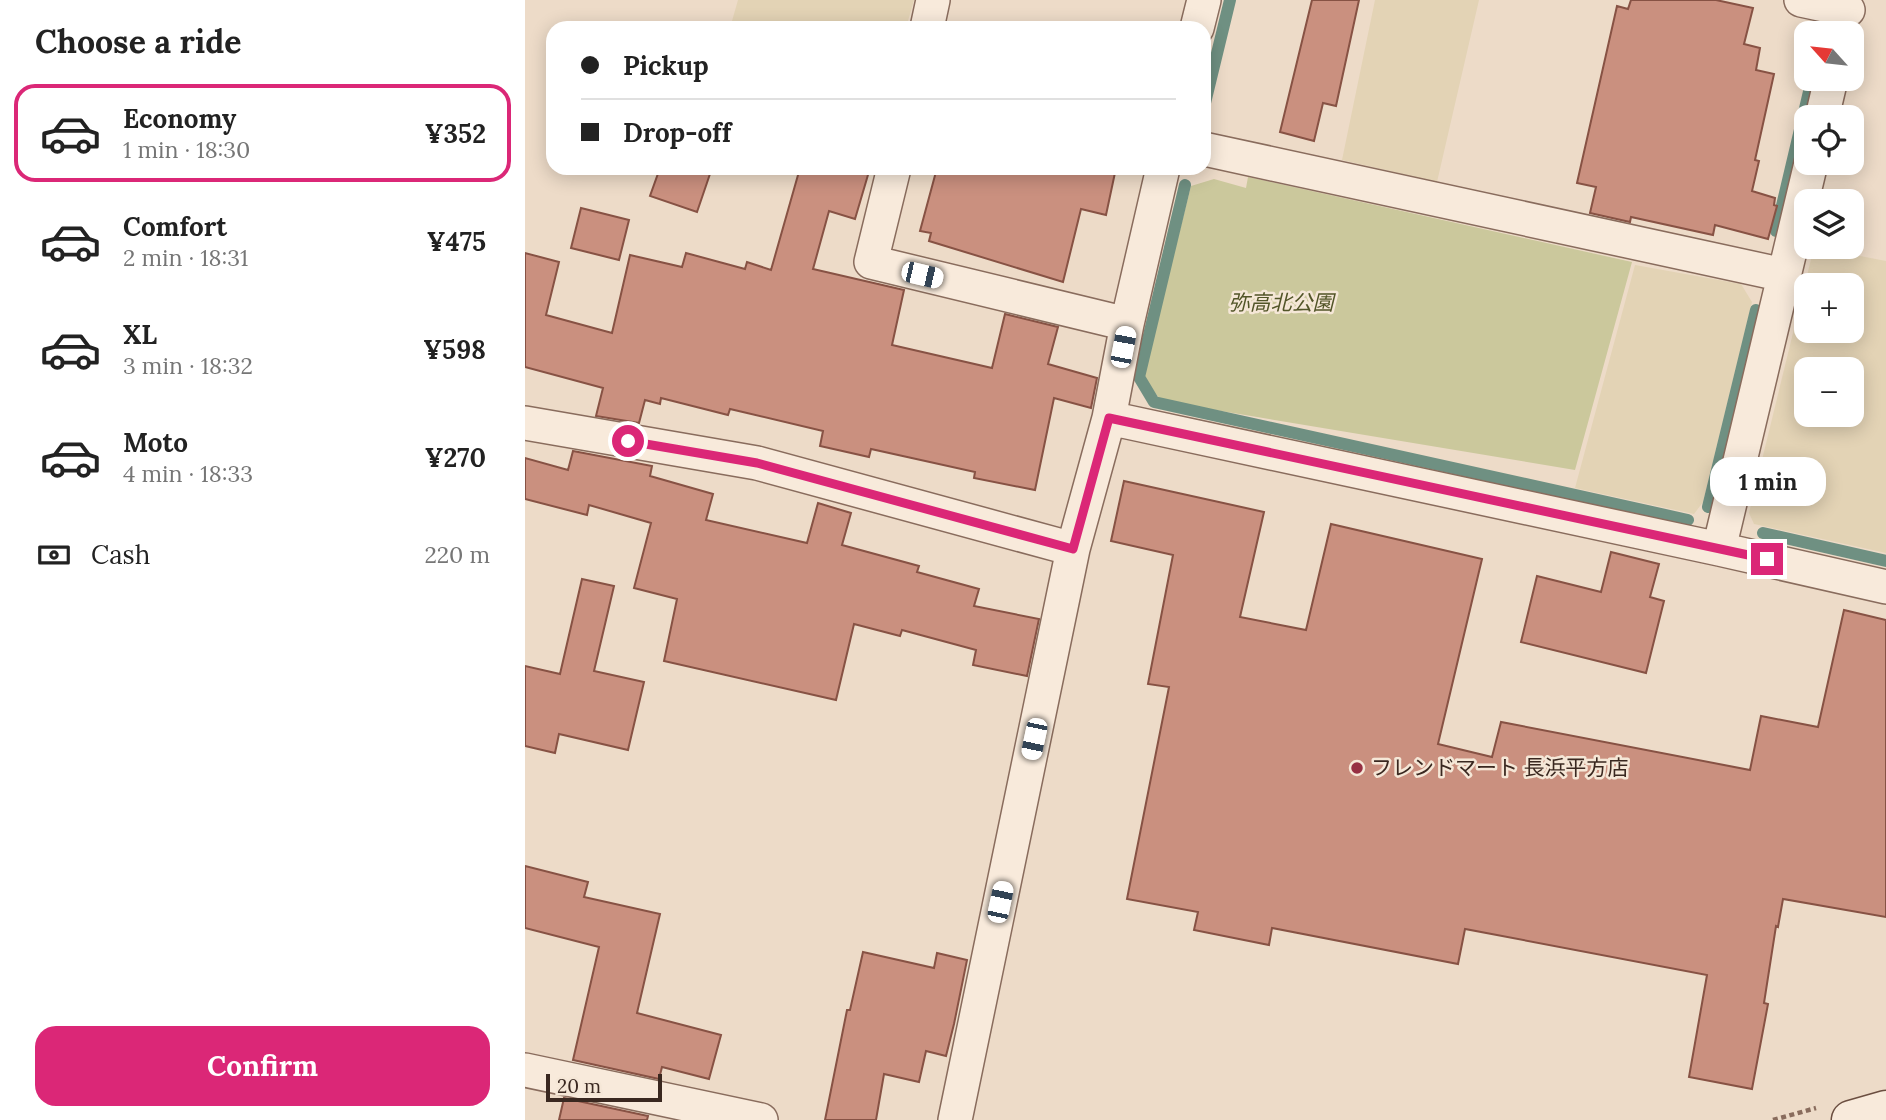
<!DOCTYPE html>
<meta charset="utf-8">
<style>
:root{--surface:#fff;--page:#f2f2f2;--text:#222;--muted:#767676;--line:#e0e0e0;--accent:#db2777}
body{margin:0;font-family:Lora,"Noto Sans JP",serif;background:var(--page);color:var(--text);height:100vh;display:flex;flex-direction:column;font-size:26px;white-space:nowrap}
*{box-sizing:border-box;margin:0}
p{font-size:23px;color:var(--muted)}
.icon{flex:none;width:38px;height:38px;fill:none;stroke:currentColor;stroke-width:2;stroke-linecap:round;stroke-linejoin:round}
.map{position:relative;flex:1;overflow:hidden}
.drawer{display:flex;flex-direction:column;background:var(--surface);width:525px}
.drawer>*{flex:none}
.top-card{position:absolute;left:21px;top:21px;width:665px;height:154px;border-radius:21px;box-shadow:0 4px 18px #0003;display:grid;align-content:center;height:154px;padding:0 35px;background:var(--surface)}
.needle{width:46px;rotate:297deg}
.fabs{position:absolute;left:1269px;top:21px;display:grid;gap:14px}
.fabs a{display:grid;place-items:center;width:70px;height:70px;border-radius:14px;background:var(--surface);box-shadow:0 4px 18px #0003;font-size:35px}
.scale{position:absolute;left:21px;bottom:18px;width:116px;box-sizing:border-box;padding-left:7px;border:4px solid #3a2820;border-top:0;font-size:19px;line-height:24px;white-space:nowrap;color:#3a2820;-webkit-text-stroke:5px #f5e7d7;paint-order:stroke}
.end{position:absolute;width:32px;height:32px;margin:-16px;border:9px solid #db2777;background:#fff;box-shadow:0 0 0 4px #fff}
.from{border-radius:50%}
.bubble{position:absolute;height:49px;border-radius:21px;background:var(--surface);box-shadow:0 4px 18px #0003;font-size:23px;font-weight:700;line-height:49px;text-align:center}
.car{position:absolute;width:21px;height:42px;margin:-21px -10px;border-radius:9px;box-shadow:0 0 5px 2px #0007;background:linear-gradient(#fff 24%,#345 0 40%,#fff 0 76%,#345 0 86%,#fff 0)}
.top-card b{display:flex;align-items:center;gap:24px;height:66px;font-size:26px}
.top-card b+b{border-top:2px solid var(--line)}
.top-card i{width:18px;height:18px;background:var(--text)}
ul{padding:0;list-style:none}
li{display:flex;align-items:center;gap:21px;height:98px;margin:0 14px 10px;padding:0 21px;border:4px solid transparent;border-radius:21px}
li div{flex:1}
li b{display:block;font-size:26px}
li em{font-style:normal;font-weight:700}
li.on{border-color:var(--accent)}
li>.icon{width:63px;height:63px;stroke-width:1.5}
h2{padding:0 35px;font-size:32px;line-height:84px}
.pay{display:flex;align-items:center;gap:18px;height:77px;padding:0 35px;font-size:26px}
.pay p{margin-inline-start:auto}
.action{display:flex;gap:14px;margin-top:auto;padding:14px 35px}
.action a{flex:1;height:80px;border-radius:21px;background:var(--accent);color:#fff;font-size:28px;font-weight:700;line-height:80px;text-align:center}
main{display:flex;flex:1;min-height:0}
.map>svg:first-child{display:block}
.farmland{fill:#e3d3b5;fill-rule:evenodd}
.green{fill:#cbc89c}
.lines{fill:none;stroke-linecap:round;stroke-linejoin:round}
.stream{stroke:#6f9082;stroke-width:12}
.building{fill:#ca907f;stroke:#875244;stroke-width:2}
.minor-casing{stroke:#896c5d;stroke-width:36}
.secondary-casing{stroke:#6b4e40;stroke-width:41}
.path{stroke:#896c5d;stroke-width:4.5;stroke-dasharray:5 3.5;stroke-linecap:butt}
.minor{stroke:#f8eadb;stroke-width:33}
.secondary{stroke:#f8eadb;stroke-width:38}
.route{stroke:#db2777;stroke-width:9}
.poi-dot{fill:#962f42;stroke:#f5e7d7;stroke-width:2.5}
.labels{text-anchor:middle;stroke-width:5;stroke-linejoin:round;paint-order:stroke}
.park-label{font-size:21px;font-style:italic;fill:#525528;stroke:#f5e7d7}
.poi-label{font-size:21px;fill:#3a2820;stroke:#f5e7d7;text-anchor:start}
</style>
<main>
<section class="drawer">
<h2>Choose a ride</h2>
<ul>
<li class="on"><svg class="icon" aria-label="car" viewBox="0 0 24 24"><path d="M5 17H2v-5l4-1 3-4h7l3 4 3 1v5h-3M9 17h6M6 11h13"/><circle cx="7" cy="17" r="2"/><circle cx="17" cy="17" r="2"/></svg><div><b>Economy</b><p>1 min · 18:30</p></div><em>¥352</em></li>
<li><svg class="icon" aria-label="car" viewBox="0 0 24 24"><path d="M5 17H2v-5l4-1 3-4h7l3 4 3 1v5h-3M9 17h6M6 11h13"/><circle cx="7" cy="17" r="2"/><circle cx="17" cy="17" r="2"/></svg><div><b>Comfort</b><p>2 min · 18:31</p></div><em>¥475</em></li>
<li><svg class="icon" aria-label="car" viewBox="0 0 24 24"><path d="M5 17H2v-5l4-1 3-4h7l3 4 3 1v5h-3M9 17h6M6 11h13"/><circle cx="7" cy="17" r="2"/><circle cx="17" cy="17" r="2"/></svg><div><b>XL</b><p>3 min · 18:32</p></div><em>¥598</em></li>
<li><svg class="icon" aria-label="car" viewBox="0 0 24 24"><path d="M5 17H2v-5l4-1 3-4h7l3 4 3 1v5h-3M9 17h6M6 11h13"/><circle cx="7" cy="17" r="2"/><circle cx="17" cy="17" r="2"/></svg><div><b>Moto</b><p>4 min · 18:33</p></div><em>¥270</em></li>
</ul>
<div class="pay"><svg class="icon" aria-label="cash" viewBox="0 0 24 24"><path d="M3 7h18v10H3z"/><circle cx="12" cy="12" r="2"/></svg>Cash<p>220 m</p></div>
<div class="action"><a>Confirm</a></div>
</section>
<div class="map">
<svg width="1361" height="1120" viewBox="0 0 1361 1120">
<rect width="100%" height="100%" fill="#eddbc8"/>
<path class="farmland" d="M213,0H389L381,28H205Z
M850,0H954L912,182L817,160Z
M1289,247L1361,261V553L1229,524L1224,513ZM1281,285H1326V331H1281ZM1281,369H1326V415H1281Z
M1110,265L1216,284L1227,302L1178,502L1169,514L1050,488Z"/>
<path class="green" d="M723,177L1107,262L1050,470L642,402L634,398L618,377L666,186L689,179L721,188Z"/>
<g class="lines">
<path class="stream" d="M679,107L705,0
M660,185L614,377L629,402L1163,520
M1251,231L1287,79
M1183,507L1231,310
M1238,533L1361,561"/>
</g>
<path class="building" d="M787,0H834L811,106L798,103L789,141L755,132Z
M1106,0H1191L1228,8L1219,44L1235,48L1231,70L1249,74L1230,160L1234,161L1227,191L1250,198L1249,205L1252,206L1243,239L1190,225L1188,235L1106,217L1105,222L1065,213L1071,187L1052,183L1092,6L1103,9Z
M135,168H187L172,212L125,196Z
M275,168H345L330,219L304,211L288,269L379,290L367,345L467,368L480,314L533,327L523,364L572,378L566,408L529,398L510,490L449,478L450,472L346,449L344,457L295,446L298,431L205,409L203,415L136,398L135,404L120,400L114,423L71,416L78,388L0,367V253L34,262L21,315L87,333L105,255L157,267L161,253L220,269L222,262L246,270Z
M412,168H591L581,215L556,209L538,282L404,241L406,233L395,231Z
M56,208L104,220L94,260L46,248Z
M48,451L127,466L125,476L188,494L181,520L282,543L293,503L326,513L317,545L394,566L392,572L454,589L449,606L514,619L502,676L448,665L451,650L377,630L375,636L329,624L311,700L139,661L152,599L109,588L126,523L64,505L62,515L0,499V458L43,470Z
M599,481L739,512L715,617L781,630L806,524L957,559L913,744L967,757L976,722L1225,770L1236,716L1293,727L1319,610L1361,620V917L1258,899L1253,927L1251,926L1239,1003L1243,1004L1227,1089L1164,1077L1182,975L940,929L933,964L747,928L744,945L669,930L673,912L602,899L644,687L623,684L648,555L586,541Z
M1086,552L1134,564L1125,597L1139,601L1121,673L996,642L1012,576L1076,592Z
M57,579L89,586L69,671L119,682L103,750L34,734L30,753L0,746V666L35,674Z
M0,866L63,882L59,897L135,914L112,1013L196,1035L184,1079L137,1067L134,1079L48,1060L74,947L0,928Z
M338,952L409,968L412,953L442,960L429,1024L421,1056L401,1051L394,1082L359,1074L351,1120H300L322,1010H325Z
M39,1098L123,1116L122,1120H34Z"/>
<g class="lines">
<defs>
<path id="minor" d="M1276,0L1323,10
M402,28L408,0
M672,28L679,0
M1297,117L1306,79
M679,149L1259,275
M369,168L346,262L602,324
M584,418L602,324L638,168
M0,423L232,463L548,549
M1194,549L1286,163
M0,1070L236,1120
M430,1120L548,549L584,418L1194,549L1361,587"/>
<path id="secondary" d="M1326,1120L1361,1110"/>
</defs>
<use href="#minor" class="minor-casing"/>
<use href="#secondary" class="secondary-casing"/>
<path class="path" d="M1248,1120L1291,1108"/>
<use href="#minor" class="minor"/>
<use href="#secondary" class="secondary"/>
</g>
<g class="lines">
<path class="route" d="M103,441L232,463L548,549L584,418L1242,559"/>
</g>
<circle class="poi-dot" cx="832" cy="768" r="7"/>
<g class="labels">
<g class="park-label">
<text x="756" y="310">弥高北公園</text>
</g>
<g class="poi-label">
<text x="846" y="775">フレンドマート 長浜平方店</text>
</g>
</g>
</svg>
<div class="fabs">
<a><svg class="needle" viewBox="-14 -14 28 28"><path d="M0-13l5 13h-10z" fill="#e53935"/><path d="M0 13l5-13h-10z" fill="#767676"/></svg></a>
<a><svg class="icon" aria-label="locate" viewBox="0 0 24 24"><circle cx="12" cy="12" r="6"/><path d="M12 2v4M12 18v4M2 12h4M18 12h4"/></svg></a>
<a><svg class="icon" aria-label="layers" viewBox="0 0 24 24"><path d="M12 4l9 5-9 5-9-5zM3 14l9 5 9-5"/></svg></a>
<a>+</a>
<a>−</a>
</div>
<div class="scale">20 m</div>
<i class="end from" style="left:103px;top:441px"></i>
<i class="end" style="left:1242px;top:559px"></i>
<div class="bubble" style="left:1185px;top:457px;width:116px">1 min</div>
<i class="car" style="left:397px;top:275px;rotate:103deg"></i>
<i class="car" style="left:598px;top:347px;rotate:11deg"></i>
<i class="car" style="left:509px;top:739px;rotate:192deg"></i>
<i class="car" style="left:475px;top:902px;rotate:12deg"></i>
<div class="top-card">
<b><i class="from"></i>Pickup</b>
<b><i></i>Drop-off</b>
</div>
</div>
</main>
